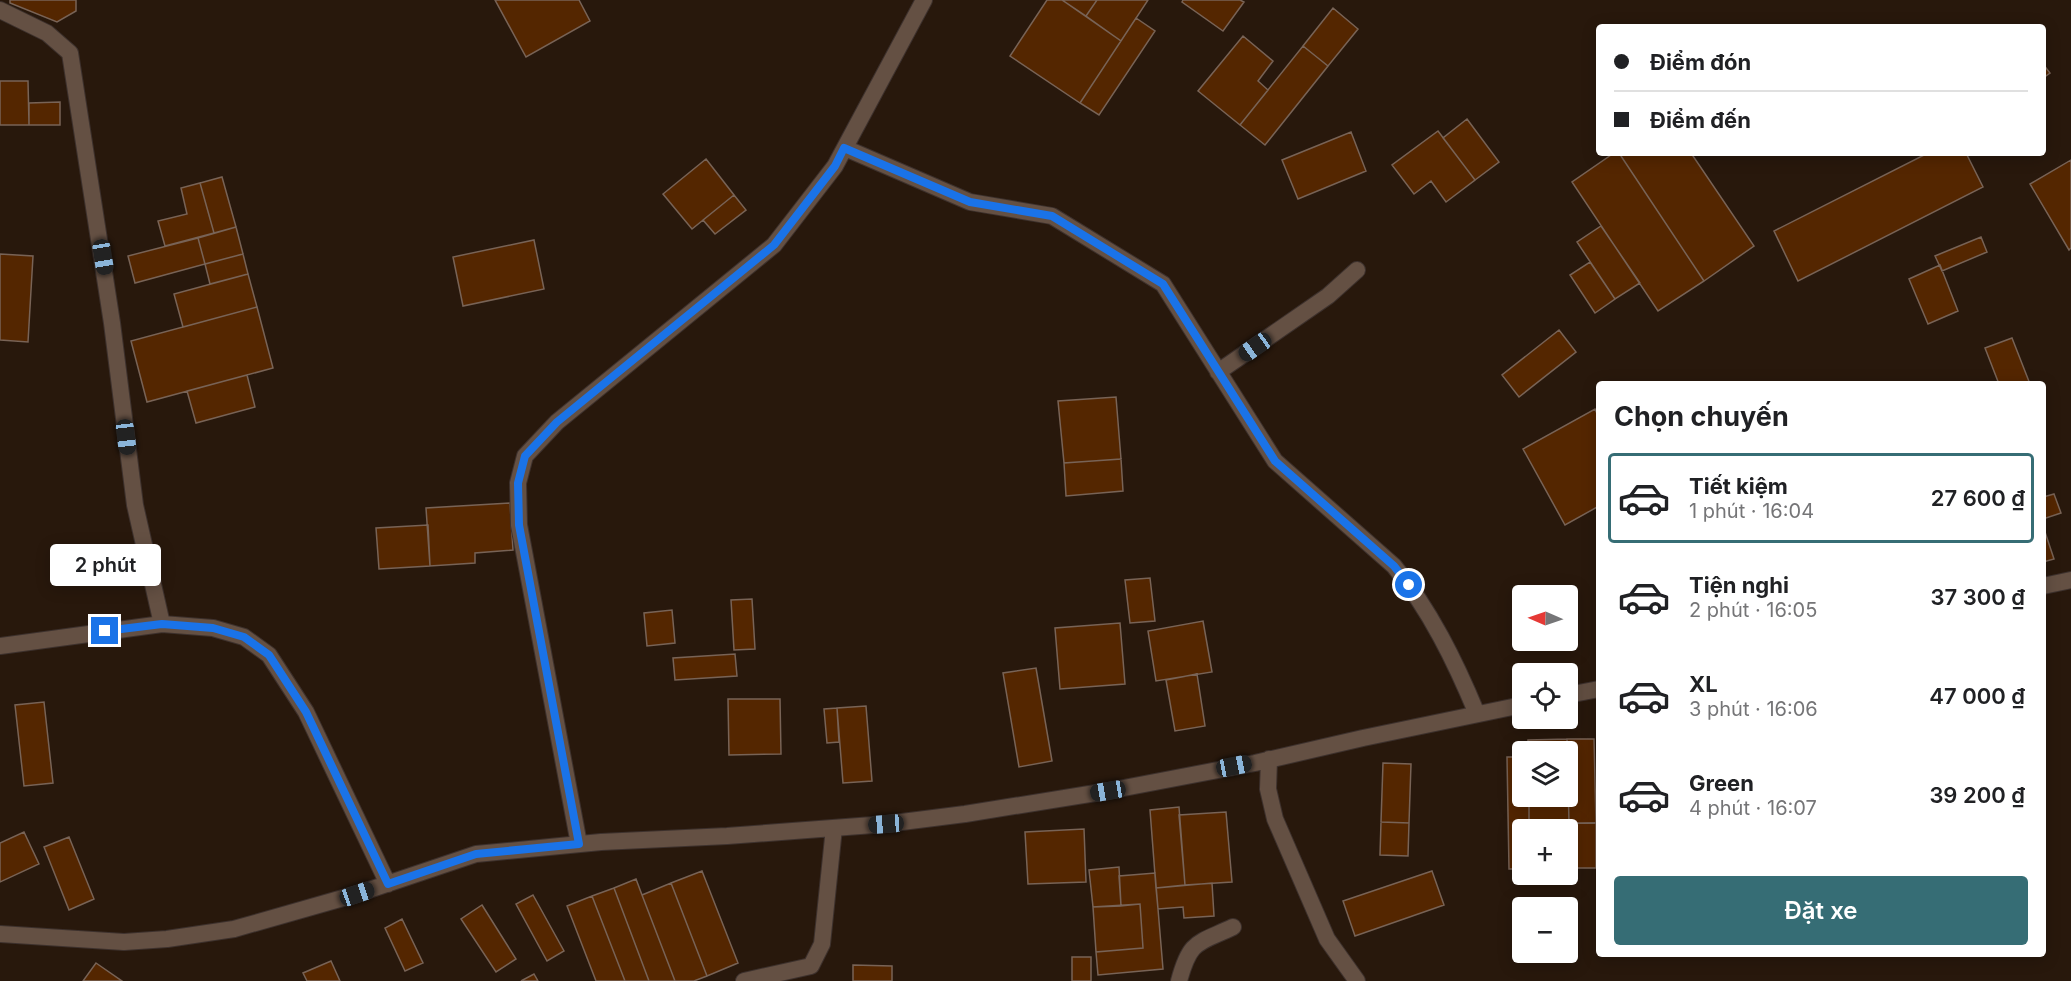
<!DOCTYPE html>
<html lang="vi">
<meta charset="utf-8">
<style>
:root{--surface:#fff;--page:#f2f2f2;--text:#202124;--muted:#757577;--line:#e0e0e0;--accent:#366d75}
body{margin:0;font-family:Inter,sans-serif;background:var(--page);color:var(--text);height:100vh;display:flex;flex-direction:column;font-size:22px;white-space:nowrap}
*{box-sizing:border-box;margin:0}
p{font-size:20px;color:var(--muted)}
.icon{flex:none;width:33px;height:33px;fill:none;stroke:currentColor;stroke-width:2;stroke-linecap:round;stroke-linejoin:round}
.map{position:relative;flex:1;overflow:hidden}
.sheet{position:absolute;left:1596px;top:381px;width:450px;height:576px;display:flex;flex-direction:column;background:var(--surface);border-radius:6px;box-shadow:0 3px 15px #0003}
.sheet>*{flex:none}
.banner{position:absolute;left:1596px;top:24px;width:450px;height:132px;border-radius:6px;box-shadow:0 3px 15px #0003;display:grid;align-content:center;height:132px;padding:0 18px;background:var(--surface)}
.needle{width:39px;rotate:272deg}
.controls{position:absolute;left:1512px;top:585px;display:grid;gap:12px}
.controls a{display:grid;place-items:center;width:66px;height:66px;border-radius:6px;background:var(--surface);box-shadow:0 3px 15px #0003;font-size:30px}
.end{position:absolute;width:27px;height:27px;margin:-14px;border:8px solid #1a73e8;background:#fff;box-shadow:0 0 0 3px #fff}
.from{border-radius:50%}
.bubble{position:absolute;height:42px;border-radius:6px;background:var(--surface);box-shadow:0 3px 15px #0003;font-size:20px;font-weight:600;line-height:42px;text-align:center}
.car{position:absolute;width:18px;height:36px;margin:-18px -9px;border-radius:8px;box-shadow:0 0 4px 2px #0007;background:linear-gradient(#222 24%,#8ab4d8 0 40%,#222 0 76%,#8ab4d8 0 86%,#222 0)}
.banner b{display:flex;align-items:center;gap:21px;height:57px;font-size:22px}
.banner b+b{border-top:2px solid var(--line)}
.banner i{width:15px;height:15px;background:var(--text)}
ul{padding:0;list-style:none}
li{display:flex;align-items:center;gap:18px;height:90px;margin:0 12px 9px;padding:0 6px;border:3px solid transparent;border-radius:6px}
li div{flex:1}
li b{display:block;font-size:22px}
li em{font-style:normal;font-weight:600}
li.current{border-color:var(--accent)}
li>.icon{width:54px;height:54px;stroke-width:1.5}
h2{padding:0 18px;font-size:27px;line-height:72px}
.action{display:flex;gap:12px;margin-top:auto;padding:12px 18px}
.action a{flex:1;height:69px;border-radius:6px;background:var(--accent);color:#fff;font-size:24px;font-weight:600;line-height:69px;text-align:center}
.map>svg:first-child{display:block}
.building{fill:#542600;stroke:#786356;stroke-width:1.5}
.lines{fill:none;stroke-linecap:round;stroke-linejoin:round}
.minor-casing{stroke:#3d312d;stroke-width:18}
.minor{stroke:#645043;stroke-width:16}
.route{stroke:#1a73e8;stroke-width:8}
</style>
<div class="map">
<svg width="2071" height="981" viewBox="0 0 2071 981">
<rect width="100%" height="100%" fill="#28180c"/>
<path class="building" d="M10,0H76V11L57,22L10,3Z
M495,0H579L590,21L526,57Z
M1047,0H1062L1121,41L1080,103L1010,56Z
M1062,0H1097L1086,16Z
M1097,0H1148L1121,41L1086,16Z
M1183,0H1240L1244,2L1223,31L1182,2Z
M1333,8L1358,29L1328,66L1303,46Z
M1136,18L1155,31L1099,115L1080,103Z
M1243,36L1273,61L1258,81L1268,90L1240,125L1198,91Z
M1303,46L1328,66L1265,145L1240,125Z
M2043,64L2050,73L2043,78Z
M0,81H28L29,125H0Z
M60,102V125H29V103Z
M1467,119L1499,162L1475,180L1443,138Z
M1438,131L1475,180L1446,202L1431,181L1414,194L1392,165Z
M1351,132L1366,171L1298,199L1282,160Z
M1614,153H1619L1704,281L1658,311L1572,182Z
M1619,153H1691L1754,246L1704,281Z
M1928,153H1966L1983,187L1798,281L1774,231Z
M706,159L734,195L692,229L663,194Z
M2071,160V248L2069,250L2030,184Z
M222,177L236,227L214,233L200,183Z
M200,183L214,233L165,246L158,221L187,214L181,188Z
M734,195L746,210L715,234L703,220Z
M1601,226L1640,283L1615,299L1577,242Z
M236,227L243,254L205,264L198,238Z
M1981,237L1987,252L1942,271L1935,256Z
M198,238L205,264L135,283L128,256Z
M534,240L544,289L463,306L453,257Z
M0,254L33,256L28,342L0,340Z
M243,254L248,274L210,284L205,264Z
M1590,262L1615,299L1595,313L1570,275Z
M1940,265L1958,311L1928,324L1909,279Z
M248,274L257,307L183,327L174,294Z
M257,307L273,368L147,402L131,341Z
M1559,330L1576,352L1519,397L1502,375Z
M2012,338L2030,384H1999L1985,348Z
M247,375L255,407L196,423L187,391Z
M1116,397L1121,459L1064,463L1058,401Z
M1595,409L1599,418V506L1565,525L1523,449Z
M1121,459L1123,491L1066,496L1064,463Z
M2054,494L2061,513L2043,519V497Z
M510,503L513,550L475,553V563L430,566L426,508Z
M428,525L430,566L379,569L376,528Z
M2043,526L2054,559L2043,562Z
M1150,578L1155,621L1130,623L1125,580Z
M752,599L755,649L734,650L731,600Z
M672,610L675,643L647,646L644,613Z
M1203,621L1212,672L1156,681L1148,631Z
M1120,623L1125,684L1060,689L1055,628Z
M735,654L737,676L675,680L673,658Z
M1036,668L1052,761L1019,767L1003,673Z
M1197,674L1205,726L1175,731L1166,680Z
M728,699H780L781,754L729,755Z
M44,702L53,783L24,786L15,705Z
M866,706L872,781L843,783L837,708Z
M837,708L839,742L827,743L824,709Z
M1567,739L1569,823L1529,824V796H1568V752H1528V740Z
M1567,739H1594L1596,823H1569Z
M1507,757H1522V796H1529V830H1522V869H1509Z
M1383,763L1411,764L1409,823L1381,822Z
M1179,807L1185,885L1156,888L1150,810Z
M1226,812L1232,882L1185,885L1179,815Z
M1381,822L1409,823L1408,856L1380,855Z
M1596,823V868H1568V830H1529V824Z
M1084,829L1086,882L1028,884L1025,832Z
M24,832L39,864L0,882V843Z
M69,837L94,899L69,910L44,847Z
M1119,867L1121,906L1093,907L1089,870Z
M702,871L738,963L707,976L671,883Z
M1432,871L1444,905L1355,936L1343,901Z
M1155,873L1163,969L1098,975L1096,952L1143,948L1140,904L1121,906L1119,876Z
M636,879L642,895L675,981H649L614,888Z
M671,883L707,976L694,981H675L642,895Z
M1212,883L1214,916L1184,918L1183,907L1158,909L1156,888Z
M614,888L649,981H625L592,896Z
M533,895L564,951L547,961L516,904Z
M592,896L625,981H596L567,906Z
M1140,904L1143,948L1096,952L1093,907Z
M482,905L516,959L496,972L461,919Z
M402,919L423,963L405,971L385,928Z
M1072,957H1091V981H1072Z
M331,961L340,981H307L303,973Z
M96,963L122,981H83Z
M853,965L892,966V981H853Z
M534,974L538,981H521Z"/>
<g class="lines">
<defs>
<path id="minor" d="M0,10L47,33L70,53L112,323L135,505L162,624
M845,148L970,202L1052,216L1163,284L1275,461L1394,566C1430,610 1455,661 1477,714
M1218,372L1328,296L1357,270
M2043,586L2071,580
M0,646L162,624L213,628L244,637L269,655L306,712L388,884
M1568,695L1599,689
M1269,759L1268,789L1275,819L1327,939L1357,981
M579,844L519,525L518,483L525,456L557,422L774,245L835,166L924,0
M0,934L124,942L167,939L234,929L357,894L476,854L601,842L727,836L886,824L965,814L1108,791L1255,763L1363,738L1522,705
M744,981L811,966L822,944L834,828
M1179,981C1190,940 1197,944 1233,927"/>
</defs>
<use href="#minor" class="minor-casing"/>
<use href="#minor" class="minor"/>
</g>
<g class="lines">
<path class="route" d="M105,631L162,624L213,628L244,637L269,655L306,712L388,884L476,854L579,844L519,525L518,483L525,456L557,422L774,245L835,166L844,148L970,202L1052,216L1163,284L1275,461L1394,566L1409,585"/>
</g>
</svg>
<div class="controls">
<a><svg class="needle" viewBox="-14 -14 28 28"><path d="M0-13l5 13h-10z" fill="#e53935"/><path d="M0 13l5-13h-10z" fill="#757577"/></svg></a>
<a><svg class="icon" aria-label="locate" viewBox="0 0 24 24"><circle cx="12" cy="12" r="6"/><path d="M12 2v4M12 18v4M2 12h4M18 12h4"/></svg></a>
<a><svg class="icon" aria-label="layers" viewBox="0 0 24 24"><path d="M12 4l9 5-9 5-9-5zM3 14l9 5 9-5"/></svg></a>
<a>+</a>
<a>−</a>
</div>
<i class="end from" style="left:1409px;top:585px"></i>
<i class="end" style="left:105px;top:631px"></i>
<div class="bubble" style="left:50px;top:544px;width:111px">2 phút</div>
<i class="car" style="left:103px;top:257px;rotate:171deg"></i>
<i class="car" style="left:1255px;top:347px;rotate:235deg"></i>
<i class="car" style="left:126px;top:437px;rotate:173deg"></i>
<i class="car" style="left:1234px;top:766px;rotate:79deg"></i>
<i class="car" style="left:1108px;top:791px;rotate:261deg"></i>
<i class="car" style="left:886px;top:824px;rotate:266deg"></i>
<i class="car" style="left:357px;top:894px;rotate:71deg"></i>
<div class="banner">
<b><i class="from"></i>Điểm đón</b>
<b><i></i>Điểm đến</b>
</div>
<section class="sheet">
<h2>Chọn chuyến</h2>
<ul>
<li class="current"><svg class="icon" aria-label="car" viewBox="0 0 24 24"><path d="M5 17H2v-5l4-1 3-4h7l3 4 3 1v5h-3M9 17h6M6 11h13"/><circle cx="7" cy="17" r="2"/><circle cx="17" cy="17" r="2"/></svg><div><b>Tiết kiệm</b><p>1 phút · 16:04</p></div><em>27 600 ₫</em></li>
<li><svg class="icon" aria-label="car" viewBox="0 0 24 24"><path d="M5 17H2v-5l4-1 3-4h7l3 4 3 1v5h-3M9 17h6M6 11h13"/><circle cx="7" cy="17" r="2"/><circle cx="17" cy="17" r="2"/></svg><div><b>Tiện nghi</b><p>2 phút · 16:05</p></div><em>37 300 ₫</em></li>
<li><svg class="icon" aria-label="car" viewBox="0 0 24 24"><path d="M5 17H2v-5l4-1 3-4h7l3 4 3 1v5h-3M9 17h6M6 11h13"/><circle cx="7" cy="17" r="2"/><circle cx="17" cy="17" r="2"/></svg><div><b>XL</b><p>3 phút · 16:06</p></div><em>47 000 ₫</em></li>
<li><svg class="icon" aria-label="car" viewBox="0 0 24 24"><path d="M5 17H2v-5l4-1 3-4h7l3 4 3 1v5h-3M9 17h6M6 11h13"/><circle cx="7" cy="17" r="2"/><circle cx="17" cy="17" r="2"/></svg><div><b>Green</b><p>4 phút · 16:07</p></div><em>39 200 ₫</em></li>
</ul>
<div class="action"><a>Đặt xe</a></div>
</section>
</div>
